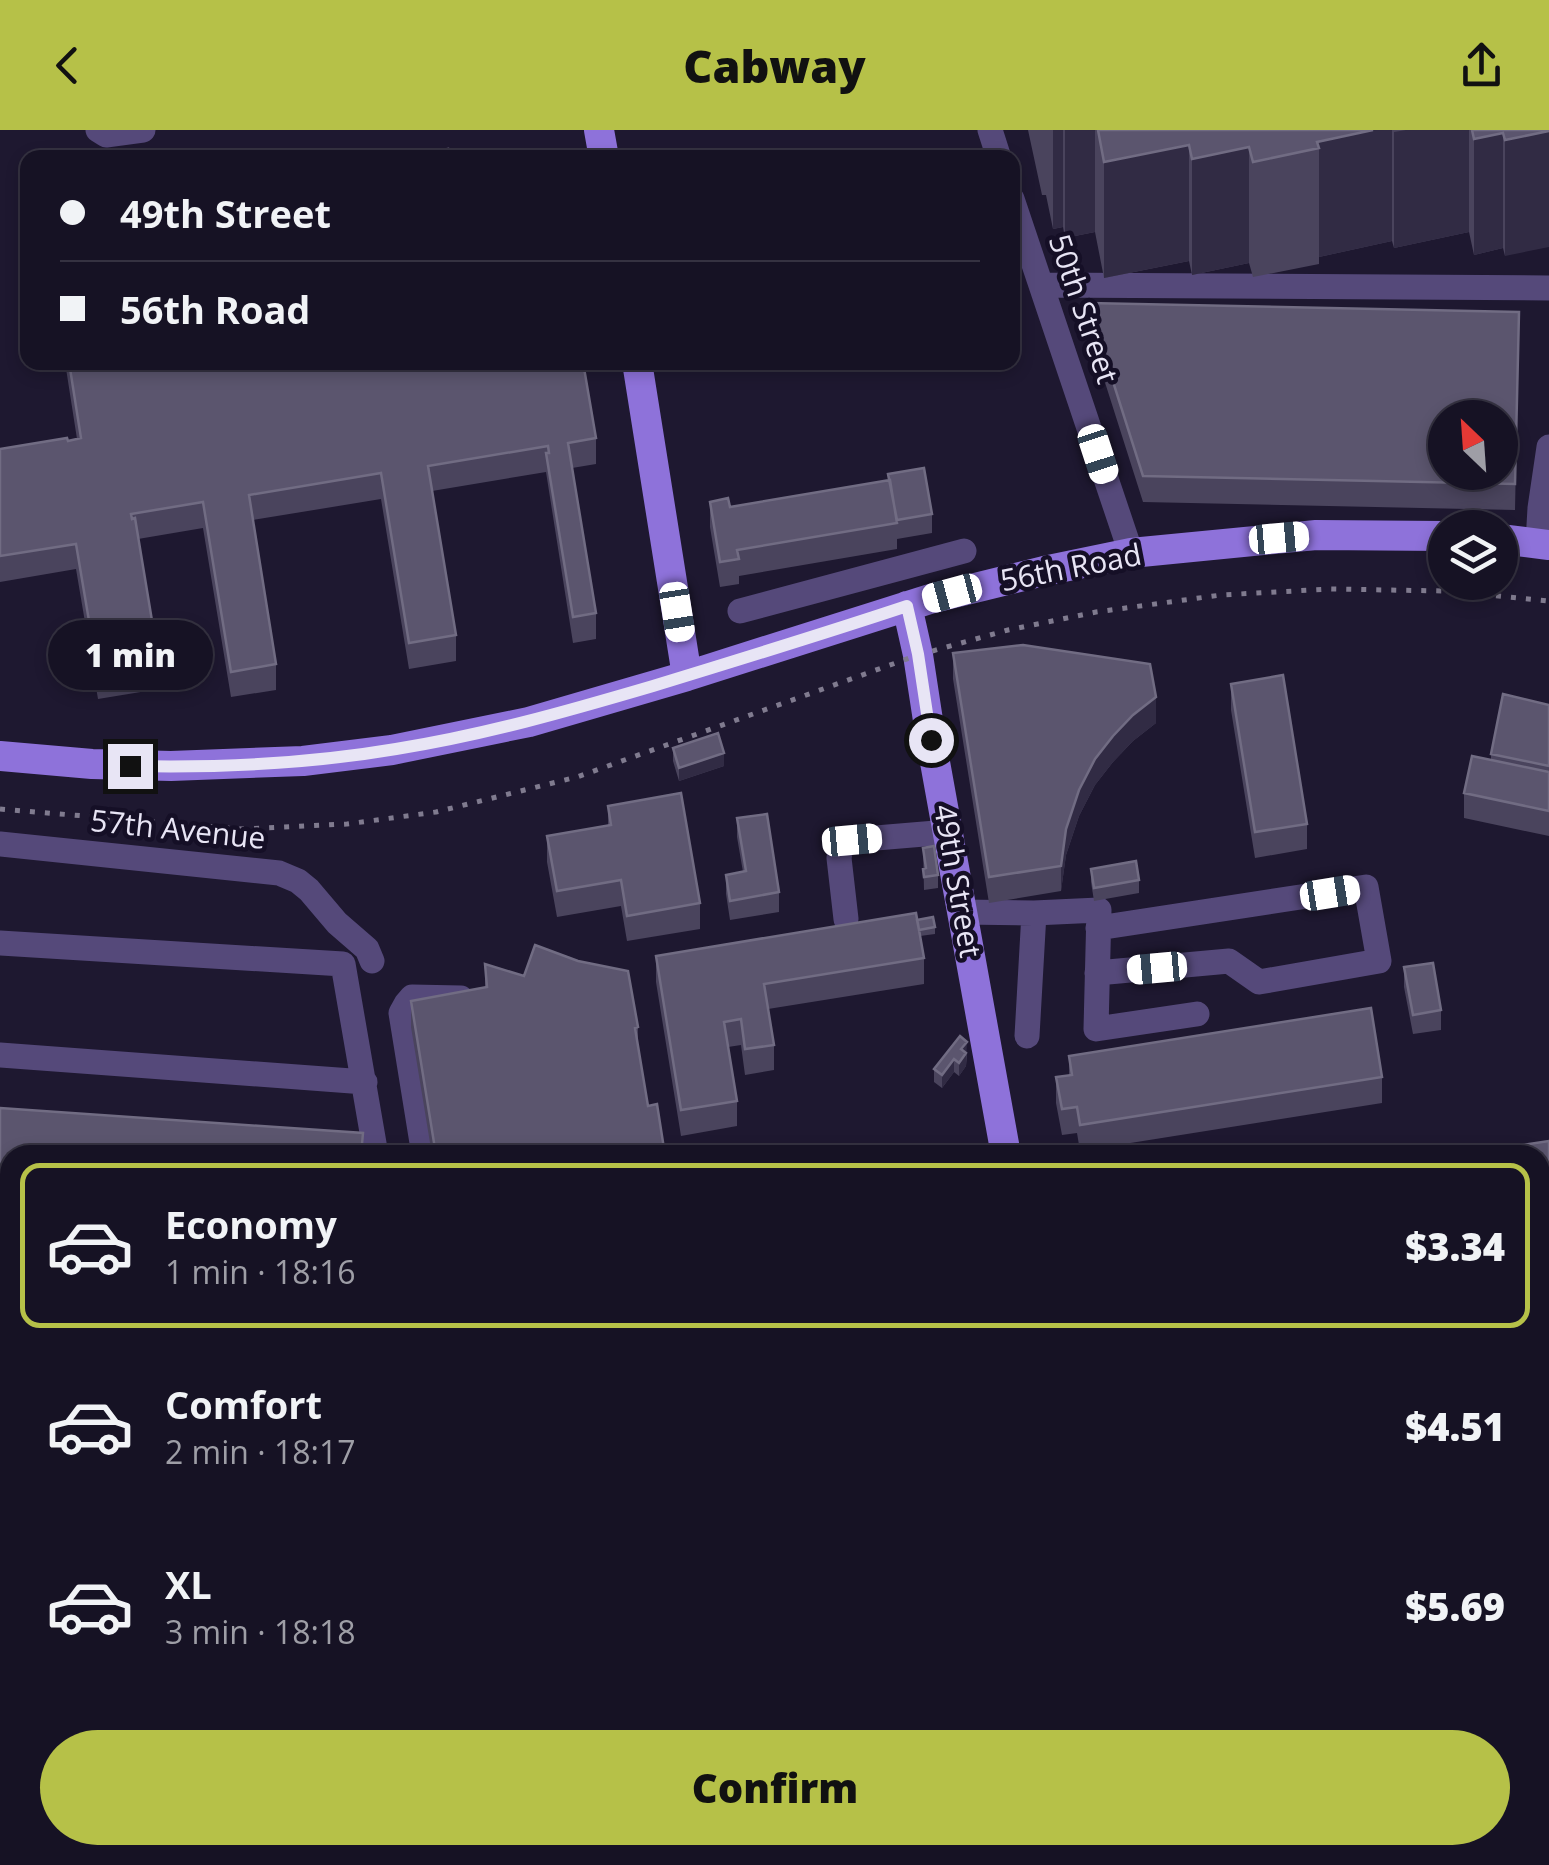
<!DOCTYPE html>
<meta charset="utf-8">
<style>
:root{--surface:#161224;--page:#232031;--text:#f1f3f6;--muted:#9e9ea6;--line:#353241;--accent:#b6c148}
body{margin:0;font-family:"Open Sans",sans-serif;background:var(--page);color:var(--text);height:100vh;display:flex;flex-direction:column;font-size:38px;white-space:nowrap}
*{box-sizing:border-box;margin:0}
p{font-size:32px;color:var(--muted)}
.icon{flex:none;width:55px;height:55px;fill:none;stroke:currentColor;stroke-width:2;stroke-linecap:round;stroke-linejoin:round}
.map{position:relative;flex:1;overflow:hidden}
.panel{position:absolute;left:0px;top:1015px;width:1550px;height:720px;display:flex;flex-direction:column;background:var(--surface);border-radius:30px 30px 0 0;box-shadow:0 5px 15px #0003,0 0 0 2px var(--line)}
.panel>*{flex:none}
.top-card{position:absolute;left:20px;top:20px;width:1000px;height:220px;border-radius:20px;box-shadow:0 5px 15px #0003,0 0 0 2px var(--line);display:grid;align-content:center;height:220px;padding:0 40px;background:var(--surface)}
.needle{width:65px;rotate:335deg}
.buttons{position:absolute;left:1428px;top:270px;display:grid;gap:20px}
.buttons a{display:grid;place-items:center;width:90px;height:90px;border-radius:50%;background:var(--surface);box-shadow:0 5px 15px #0003,0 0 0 2px var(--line);font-size:50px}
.end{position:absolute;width:45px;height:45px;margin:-22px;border:12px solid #e8e5f5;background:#111;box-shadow:0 0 0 5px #111}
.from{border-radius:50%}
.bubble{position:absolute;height:70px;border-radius:35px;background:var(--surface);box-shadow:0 5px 15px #0003,0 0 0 2px var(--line);font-size:32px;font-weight:800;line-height:70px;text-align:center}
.car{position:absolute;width:30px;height:60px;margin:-30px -15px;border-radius:12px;box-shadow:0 0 8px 2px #0007;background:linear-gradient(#fff 24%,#345 0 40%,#fff 0 76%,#345 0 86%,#fff 0)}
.top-card b{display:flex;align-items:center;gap:35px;height:95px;font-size:38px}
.top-card b+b{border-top:2px solid var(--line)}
.top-card i{width:25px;height:25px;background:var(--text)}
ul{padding:18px 0 0;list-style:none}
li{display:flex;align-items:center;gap:30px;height:165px;margin:0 20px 15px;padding:0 20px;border:5px solid transparent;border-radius:20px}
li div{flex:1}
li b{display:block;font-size:38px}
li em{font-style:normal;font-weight:800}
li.on{border-color:var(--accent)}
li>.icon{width:90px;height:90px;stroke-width:1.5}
.action{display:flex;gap:20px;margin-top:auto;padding:20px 40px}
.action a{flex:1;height:115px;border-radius:60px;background:var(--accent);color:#111;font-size:40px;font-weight:800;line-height:115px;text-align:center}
header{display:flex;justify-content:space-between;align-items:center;height:130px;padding:0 40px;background:var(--accent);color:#111;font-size:45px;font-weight:800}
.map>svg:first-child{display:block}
.water{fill:#10002e}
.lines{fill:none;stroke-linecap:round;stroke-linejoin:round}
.minor{stroke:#55497a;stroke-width:25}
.major{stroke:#8e72da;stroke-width:30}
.rail{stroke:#807b8f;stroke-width:5;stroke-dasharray:5 10;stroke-linecap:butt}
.wall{fill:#4a445d}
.shaded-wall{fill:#312b44}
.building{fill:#5b556e;stroke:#716c83;stroke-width:2.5;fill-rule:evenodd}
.route{stroke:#e8e5f5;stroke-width:12}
.labels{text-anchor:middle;stroke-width:9;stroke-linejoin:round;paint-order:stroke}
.street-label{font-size:30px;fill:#e8e5f5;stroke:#150f26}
</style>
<header><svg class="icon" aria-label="back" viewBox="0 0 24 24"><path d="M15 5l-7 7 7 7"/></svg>Cabway<svg class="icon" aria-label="share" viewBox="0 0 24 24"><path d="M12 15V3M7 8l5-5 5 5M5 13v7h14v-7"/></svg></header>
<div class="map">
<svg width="1549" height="1735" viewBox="0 0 1549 1735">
<rect width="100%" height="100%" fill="#1e1830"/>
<path class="water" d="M0,1353L10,1354V1725H242L243,1735H0Z"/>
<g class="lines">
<path class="minor" d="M98,0L106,5L143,0
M990,0L999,28
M1012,69L1131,423
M1041,155L1549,158
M1538,413L1540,378L1549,317
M740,481L964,421
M0,714L279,743L298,751L309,760L337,793L367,819L372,831
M962,782L1034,783L1027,906
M1034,783L1099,780L1096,899L1197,884
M846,789L839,728L841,717L852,710L948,702
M0,813L343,834L376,1025
M1097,843L1229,831L1259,852L1379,831L1366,757L1098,798
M0,925L365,952
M424,1025L401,883L406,874L412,867L461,868
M0,1226L10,1227
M288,1725L293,1735
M1466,1725L1467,1735
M729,1735L751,1725"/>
<path class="major" d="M599,0L604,28
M637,232L687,546
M1500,409L1549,415
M907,476L918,525L931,610L1006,1025
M0,626L92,634L171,636L303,631L392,620L529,592L687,546L930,469L1044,441L1131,423L1316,405L1445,406
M959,1725L961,1735"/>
<path class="rail" d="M0,679L241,699L347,694L436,682L577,647L918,525L1008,500L1096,482L1221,465L1330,459L1447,461L1549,471"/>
</g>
<path class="wall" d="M1028,0H1549L1505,126L1503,118L1474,125L1469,102L1394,118L1392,111L1319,127V134L1253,147L1249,133L1192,145L1189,131L1104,148L1095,102L1065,108L1063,97L1053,99L1046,65H1042Z
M1088,173L1519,182L1515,380L1143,372L1088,199Z
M65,232H583L596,308V334L572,338L596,483V509L573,513L546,342L432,361L456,505V531L409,539L381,369L253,390L276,534V560L231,567L203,398L138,409L159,533V559L98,569L76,439L0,452V319L77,309Z
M888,344L932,384V403L897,409V419L739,446V454L720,457L710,397V372L730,377L888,350Z
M953,523L1156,593L1133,611L1113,632L1095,655L1079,686L1066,725L1061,761L989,773L953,549Z
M1231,554L1307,694V719L1255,728L1231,580Z
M1549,575V706L1464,688V663L1491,630V624Z
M673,618L724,636L679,651L673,631Z
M608,676L700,773V799L627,811L621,776L557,787L547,732V706L608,696Z
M737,688L779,762V782L730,790L726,764V745L743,742L737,707Z
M923,718L938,745V758L924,760Z
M1091,739L1139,750V763L1094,771L1091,752Z
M917,790L935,797V804L920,806L924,828V854L768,879L774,915V940L745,945L741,915L728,917L737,971V996L681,1006L656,852V826Z
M485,834L638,897V915L648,976L665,1025H432L411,897V871L485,858Z
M1404,837L1441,880V900L1413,904L1404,857Z
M960,906L967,925L966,936L959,946L954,942L942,958L934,952V939Z
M1069,926L1382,947V973L1080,1021L1077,1003L1062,1005L1056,973V947L1069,946Z
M0,978L363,1025H10V1207L0,1206Z
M1549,1011V1270L1540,1271V1025H1522V1015Z
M1549,1320V1407L1542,1408L1549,1449V1612L1540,1614V1355H1543L1542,1322Z
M318,1725H710L687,1735H322Z
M997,1725H1158L1160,1735H998Z
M1178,1725H1447L1449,1735H1180Z"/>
<path class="shaded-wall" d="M1053,0H1063V97L1053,99Z
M1065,0H1095V102L1065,108Z
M1373,0H1392V111L1319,127V18L1317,12Z
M1406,0H1469V102L1394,118V2Z
M1549,1V117L1505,126V10Z
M1503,3V118L1474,125V9Z
M1189,15V131L1104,148V32Z
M1249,17V133L1192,145V29Z
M1156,567V593L1133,611L1113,632L1095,655L1079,686L1066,725L1061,761V736L1066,699L1079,660L1095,629L1113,606L1133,585Z
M724,623V636L679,651V638Z
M967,912L966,936L959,946V933L961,919Z
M954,929V942L942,958V945Z
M666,1725H710L687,1735H648V1733Z"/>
<path class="building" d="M1098,0H1373L1317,12L1319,18L1253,32L1249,17L1192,29L1189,15L1104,32Z
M1472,0H1549V1L1505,10L1503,3L1474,9Z
M448,19L449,28H395Z
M1088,173L1519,182L1515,354L1143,346ZM1445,288H1500V342H1445Z
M69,232H583L596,308L568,313L596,483L573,487L546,323H549L548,316L428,336L456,505L409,513L381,343L249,365L276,534L231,542L203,372L131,384L132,389L135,388L159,533L98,544L76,414L0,426V319L67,308L68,311L81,308Z
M924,338L932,384L897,390L888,344Z
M890,350L897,393L737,420L739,429L720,432L710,372L728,368L730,377Z
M1023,515L1150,534L1156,567L1133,585L1113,606L1095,629L1079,660L1066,699L1061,736L989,747L953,523Z
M1283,545L1307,694L1255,702L1231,554Z
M1503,564L1549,575V636L1491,624Z
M718,603L724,623L679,638L673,618Z
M1472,626L1549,642V681L1464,663Z
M681,663L700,773L627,786L621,750L557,761L547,706L611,695L608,676Z
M767,684L779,762L730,771L726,745L746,741L737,688Z
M934,716L938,745L924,747L923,739L926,738L923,718Z
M1136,731L1139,750L1094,758L1091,739Z
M916,783L924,828L764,854L774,915L745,919L741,889L724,892L737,971L681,980L656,826Z
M933,787L935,797L919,800L917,790Z
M535,815L578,831L628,841L638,897L635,898L648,976L657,974L665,1025H436L411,871L487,857L485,834L524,846Z
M1433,833L1441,880L1413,885L1404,837Z
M1371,878L1382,947L1080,995L1077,977L1062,979L1056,947L1072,945L1069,926Z
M960,906L967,912L961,919L966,923L959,933L954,929L942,945L934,939Z
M0,978L363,1003L361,1025H10V1181L0,1180Z
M1549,1011V1244L1540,1245V1025H1523L1522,1015Z
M1549,1320V1381L1540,1383V1355L1547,1354L1542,1322Z
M1540,1393L1549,1449L1540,1452Z
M1549,1474V1587L1540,1588V1475Z
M1549,1640V1735H1496L1494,1725H1540V1641Z
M326,1725H666L648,1733L649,1735H330Z
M1001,1725H1158L1160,1735H1002Z
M1182,1725H1447L1449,1735H1184Z"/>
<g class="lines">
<path class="route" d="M130,636C219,638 308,634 396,619C484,605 568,581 653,556C738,530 823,504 907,476L918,524L931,610"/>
</g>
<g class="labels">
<g class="street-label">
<text transform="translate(1083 179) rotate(71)" y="10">50th Street</text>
<text transform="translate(1071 438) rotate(-11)" y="10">56th Road</text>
<text transform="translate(178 700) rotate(6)" y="10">57th Avenue</text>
<text transform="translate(957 751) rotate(80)" y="10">49th Street</text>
</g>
</g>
</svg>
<div class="buttons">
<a><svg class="needle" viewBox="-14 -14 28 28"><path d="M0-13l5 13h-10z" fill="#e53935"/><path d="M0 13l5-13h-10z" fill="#9e9ea6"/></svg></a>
<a><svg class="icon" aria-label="layers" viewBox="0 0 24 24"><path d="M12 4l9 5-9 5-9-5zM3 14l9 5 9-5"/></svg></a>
</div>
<i class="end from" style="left:931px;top:610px"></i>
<i class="end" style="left:130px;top:636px"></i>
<div class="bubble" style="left:48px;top:490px;width:165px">1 min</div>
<i class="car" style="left:1098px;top:324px;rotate:162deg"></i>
<i class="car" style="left:1279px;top:408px;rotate:85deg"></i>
<i class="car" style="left:952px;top:463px;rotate:255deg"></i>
<i class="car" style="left:677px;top:482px;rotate:171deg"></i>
<i class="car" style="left:852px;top:710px;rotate:85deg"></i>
<i class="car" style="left:1330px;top:763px;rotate:81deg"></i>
<i class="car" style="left:1157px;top:838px;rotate:265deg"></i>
<div class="top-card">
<b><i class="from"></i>49th Street</b>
<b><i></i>56th Road</b>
</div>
<section class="panel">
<ul>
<li class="on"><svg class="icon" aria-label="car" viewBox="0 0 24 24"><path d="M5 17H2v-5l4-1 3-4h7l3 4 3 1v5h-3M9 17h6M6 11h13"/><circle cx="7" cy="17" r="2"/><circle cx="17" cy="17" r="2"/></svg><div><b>Economy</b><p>1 min · 18:16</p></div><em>$3.34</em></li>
<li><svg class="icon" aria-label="car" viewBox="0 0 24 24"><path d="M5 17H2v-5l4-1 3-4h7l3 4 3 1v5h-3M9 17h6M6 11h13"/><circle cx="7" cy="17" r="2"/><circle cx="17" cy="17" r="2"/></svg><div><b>Comfort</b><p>2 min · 18:17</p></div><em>$4.51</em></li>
<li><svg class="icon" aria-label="car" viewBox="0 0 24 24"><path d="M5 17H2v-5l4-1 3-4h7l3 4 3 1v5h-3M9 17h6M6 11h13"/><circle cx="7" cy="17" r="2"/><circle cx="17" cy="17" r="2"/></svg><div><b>XL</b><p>3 min · 18:18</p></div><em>$5.69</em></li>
</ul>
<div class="action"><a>Confirm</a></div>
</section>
</div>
